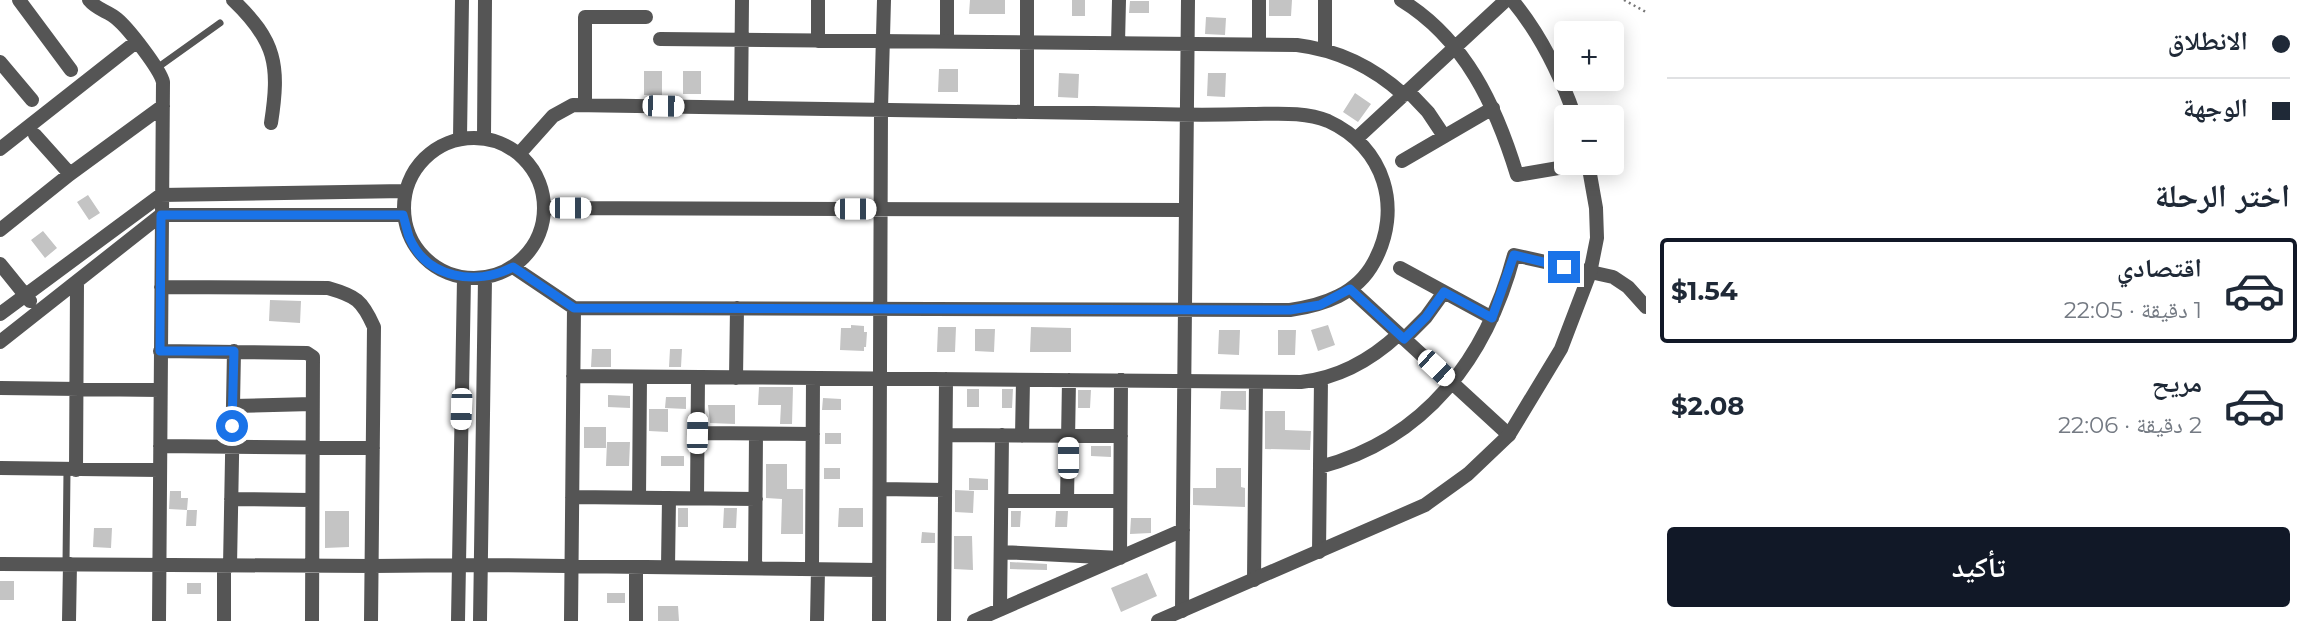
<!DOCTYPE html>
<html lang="ar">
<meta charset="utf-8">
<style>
:root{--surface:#fff;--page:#f2f2f3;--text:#1f2937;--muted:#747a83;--line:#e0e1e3;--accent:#111827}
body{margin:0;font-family:Montserrat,"Noto Naskh Arabic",sans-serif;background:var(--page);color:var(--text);direction:rtl;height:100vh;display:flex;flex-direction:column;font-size:26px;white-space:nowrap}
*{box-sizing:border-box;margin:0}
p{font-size:23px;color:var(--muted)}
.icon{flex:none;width:38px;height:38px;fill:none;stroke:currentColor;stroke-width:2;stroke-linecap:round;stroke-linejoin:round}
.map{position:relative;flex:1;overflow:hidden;direction:ltr}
.side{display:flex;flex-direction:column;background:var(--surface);width:665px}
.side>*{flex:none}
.hud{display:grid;align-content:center;height:154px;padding:0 21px;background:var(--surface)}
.fabs{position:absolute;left:1554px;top:21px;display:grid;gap:14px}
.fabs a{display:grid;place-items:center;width:70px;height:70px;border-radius:7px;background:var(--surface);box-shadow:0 4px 18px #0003;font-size:35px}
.end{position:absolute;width:32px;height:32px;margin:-16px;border:9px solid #1a73e8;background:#fff;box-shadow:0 0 0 4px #fff}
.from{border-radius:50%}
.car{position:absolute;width:21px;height:42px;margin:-21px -10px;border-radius:9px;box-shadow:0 0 5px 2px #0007;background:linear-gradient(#fff 24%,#345 0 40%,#fff 0 76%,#345 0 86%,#fff 0)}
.hud b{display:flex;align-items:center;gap:24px;height:66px;font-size:26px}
.hud b+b{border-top:2px solid var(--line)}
.hud i{width:18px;height:18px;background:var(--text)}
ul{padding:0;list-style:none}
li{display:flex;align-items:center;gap:21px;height:105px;margin:0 14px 10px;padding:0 7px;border:4px solid transparent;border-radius:7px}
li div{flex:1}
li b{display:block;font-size:26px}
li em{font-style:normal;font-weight:700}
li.selected{border-color:var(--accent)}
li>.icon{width:63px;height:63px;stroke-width:1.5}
h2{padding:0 21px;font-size:32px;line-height:84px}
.primary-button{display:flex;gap:14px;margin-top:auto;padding:14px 21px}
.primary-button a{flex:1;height:80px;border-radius:7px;background:var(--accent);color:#fff;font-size:28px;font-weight:700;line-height:80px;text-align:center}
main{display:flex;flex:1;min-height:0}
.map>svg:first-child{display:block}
.building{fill:#c4c4c4}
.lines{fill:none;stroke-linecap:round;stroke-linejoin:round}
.path{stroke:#777;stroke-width:2.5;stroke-dasharray:2 3.5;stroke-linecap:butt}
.service{stroke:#555;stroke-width:7}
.minor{stroke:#555;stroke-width:14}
.tertiary{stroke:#555;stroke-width:14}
.route{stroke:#1a73e8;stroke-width:9}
</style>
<main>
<section class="side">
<div class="hud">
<b><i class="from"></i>الانطلاق</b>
<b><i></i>الوجهة</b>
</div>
<h2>اختر الرحلة</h2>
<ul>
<li class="selected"><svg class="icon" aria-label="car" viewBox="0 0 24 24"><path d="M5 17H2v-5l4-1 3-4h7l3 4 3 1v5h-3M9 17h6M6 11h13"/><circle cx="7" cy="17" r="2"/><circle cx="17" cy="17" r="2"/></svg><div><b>اقتصادي</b><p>1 دقيقة · 22:05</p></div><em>$1.54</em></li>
<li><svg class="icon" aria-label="car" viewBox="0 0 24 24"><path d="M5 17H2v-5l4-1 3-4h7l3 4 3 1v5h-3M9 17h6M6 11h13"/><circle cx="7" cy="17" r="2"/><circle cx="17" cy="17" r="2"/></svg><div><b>مريح</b><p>2 دقيقة · 22:06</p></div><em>$2.08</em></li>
</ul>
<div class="primary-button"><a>تأكيد</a></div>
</section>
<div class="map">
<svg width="1646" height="621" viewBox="0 0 1646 621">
<rect width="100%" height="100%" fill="#fff"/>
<path class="building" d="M970,0H1005V14H969Z
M1072,0H1085V16H1072Z
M1269,0H1292L1291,16H1269Z
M1130,1H1149V13H1129Z
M1206,17L1226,18L1225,35L1205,34Z
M939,69H958V92H938Z
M644,71H662V95H644Z
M683,71H701V94H683Z
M1059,73L1079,74L1078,98L1058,97Z
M1208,73H1226L1225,97L1207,96Z
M1355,93L1371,104L1358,122L1343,112Z
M88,195L100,213L89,220L77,202Z
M43,231L57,248L45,258L31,240Z
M270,300L301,301L300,323L269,321Z
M851,325L864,326V332H867L866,347H864V351L840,350L841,328H851Z
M1328,325L1335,345L1318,351L1311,330Z
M938,327H956L955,352H937Z
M1031,327L1071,328V352H1030Z
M975,329H995L994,352L975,351Z
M1219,330H1240L1239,355L1218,354Z
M1278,330H1296L1295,355H1278Z
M592,349H611V367H591Z
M670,349H682L681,367H669Z
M759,387H793L792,424H780L781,405H758Z
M967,389H979V407H967Z
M1002,389H1013L1012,408H1002Z
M1078,390H1091L1090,408H1078Z
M1221,391H1246V410L1220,409Z
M608,395L630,396V408L608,407Z
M666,397H686V409L665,408Z
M823,398L841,399V410H822Z
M708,405H735V424L710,423Z
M649,409H668V432L649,431Z
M1265,411H1285V430L1311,431L1310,450L1265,449Z
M584,427H606V448H584Z
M825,433H841V444H825Z
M607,442H630L629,466H606Z
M1091,446H1111V457L1091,456Z
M661,456H684V466H661Z
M766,464H787V489H803V534H781L782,499L766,498Z
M824,468H840V479H824Z
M1216,468H1241V487L1245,488V507L1193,505V488H1216Z
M969,478L988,479V490H969Z
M955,490L974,491L973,513L955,512Z
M170,491H181V498H188L187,510L169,509Z
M678,508H688V527H678Z
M724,508H737L736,528H723Z
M839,508H863V527H838Z
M187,510H197L196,526H186Z
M325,511H349V547L325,548Z
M1011,511H1021L1020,527H1011Z
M1056,511H1068L1067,527H1055Z
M1131,518H1151V533L1130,534Z
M94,528H112L111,548L93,547Z
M922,532L935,533V543H921Z
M954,536H972L973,570L954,569Z
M1010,562L1047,564V570L1010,569Z
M1147,573L1157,596L1121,612L1111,588Z
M0,581H14V600H0Z
M187,583H201V594H187Z
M607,593H625V603H607Z
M658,606H678L679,621H658Z"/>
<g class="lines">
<path class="path" d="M1624,0L1646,12"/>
<path class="service" d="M157,68L220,23
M66,564L67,470"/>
<path class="minor" d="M19,0L71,70
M89,0C97,10 108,11 117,19C128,28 160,69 163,82L159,621
M233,0C276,41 280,65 271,123
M1401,0C1465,39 1496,106 1517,175L1588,163
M660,39L1297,45C1338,50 1372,66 1404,95
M818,41V0
M947,42V0
M1118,43L1119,0
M1259,44V0
M1325,50V0
M0,62L32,100
M1408,91L1428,112L1444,136
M585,105V17H646
M741,107L742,0
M1027,112V0
M35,135L70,174
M484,137L485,0
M404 208a70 70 0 1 1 140 0a70 70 0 1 1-140 0Z
M460,138L462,0
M1356,139L1506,0
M0,149L136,42
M1402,161L1493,108
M544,208L1186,210
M0,230L70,174L163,106
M0,264L30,301
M513,267L574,308L1290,310C1324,305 1357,294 1374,262C1403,209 1385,147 1328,121C1304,111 1275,114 1250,114C1218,115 1186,115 1154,114C961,111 767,109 573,105L553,116L519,154
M1400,268L1492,318
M161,287L328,288C356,296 362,300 374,327L371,621
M1350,289L1509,435
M0,314L161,195L405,191
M1404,339L1426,317L1444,292
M0,342L161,215H403
M160,351L307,353L313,357L312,621
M573,376L1301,382C1339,378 1372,359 1399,334
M736,378L737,308
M0,388L160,390
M233,406L312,404
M697,433L813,434
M946,435L1121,436
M1022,436L1023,380
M160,446L373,448
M1320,467C1426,439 1487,357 1514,255L1613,277L1628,287L1646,307
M0,468L159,470
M76,470L77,282
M880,489L945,490
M572,497L756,499
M639,498L640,377
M697,498L698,377
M231,499L311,500
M1002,501H1120
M1067,501L1069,380
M1001,552L1120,558L1121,380
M1319,552L1321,379
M0,564L372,566L481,565L879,570
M224,566V621
M230,566L234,351
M668,567L669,498
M755,568L756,434
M812,569L813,378
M1254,580L1256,382
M1000,609L1002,435
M1182,611L1188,0
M69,621L70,564
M458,621L464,278
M480,621L485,278
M571,621L574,308
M636,621V567
M817,621L818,569
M879,621L881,109L884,0
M944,621L946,379
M974,621L1183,530"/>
<path class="tertiary" d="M1512,0C1541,35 1560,74 1575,117
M1158,621L1425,505L1468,474L1509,435L1561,349L1590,273L1597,238L1596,208L1588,163"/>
</g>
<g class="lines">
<path class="route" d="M232,426L234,351H160L161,215H403C405,222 407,230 409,237C427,279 476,286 513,267L574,308L1290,310L1320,305L1350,289L1404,339L1426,317L1444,292L1492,318L1514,255L1564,267"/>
</g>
</svg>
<div class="fabs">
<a>+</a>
<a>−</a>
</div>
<i class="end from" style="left:232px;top:426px"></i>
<i class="end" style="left:1564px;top:267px"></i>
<i class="car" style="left:663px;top:106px;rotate:91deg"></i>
<i class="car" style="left:570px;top:208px;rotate:90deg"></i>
<i class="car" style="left:855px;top:209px;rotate:90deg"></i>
<i class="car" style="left:1436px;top:368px;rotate:133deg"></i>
<i class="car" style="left:461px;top:409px;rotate:182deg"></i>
<i class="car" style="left:697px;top:433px;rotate:1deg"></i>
<i class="car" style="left:1068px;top:458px;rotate:0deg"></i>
</div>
</main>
